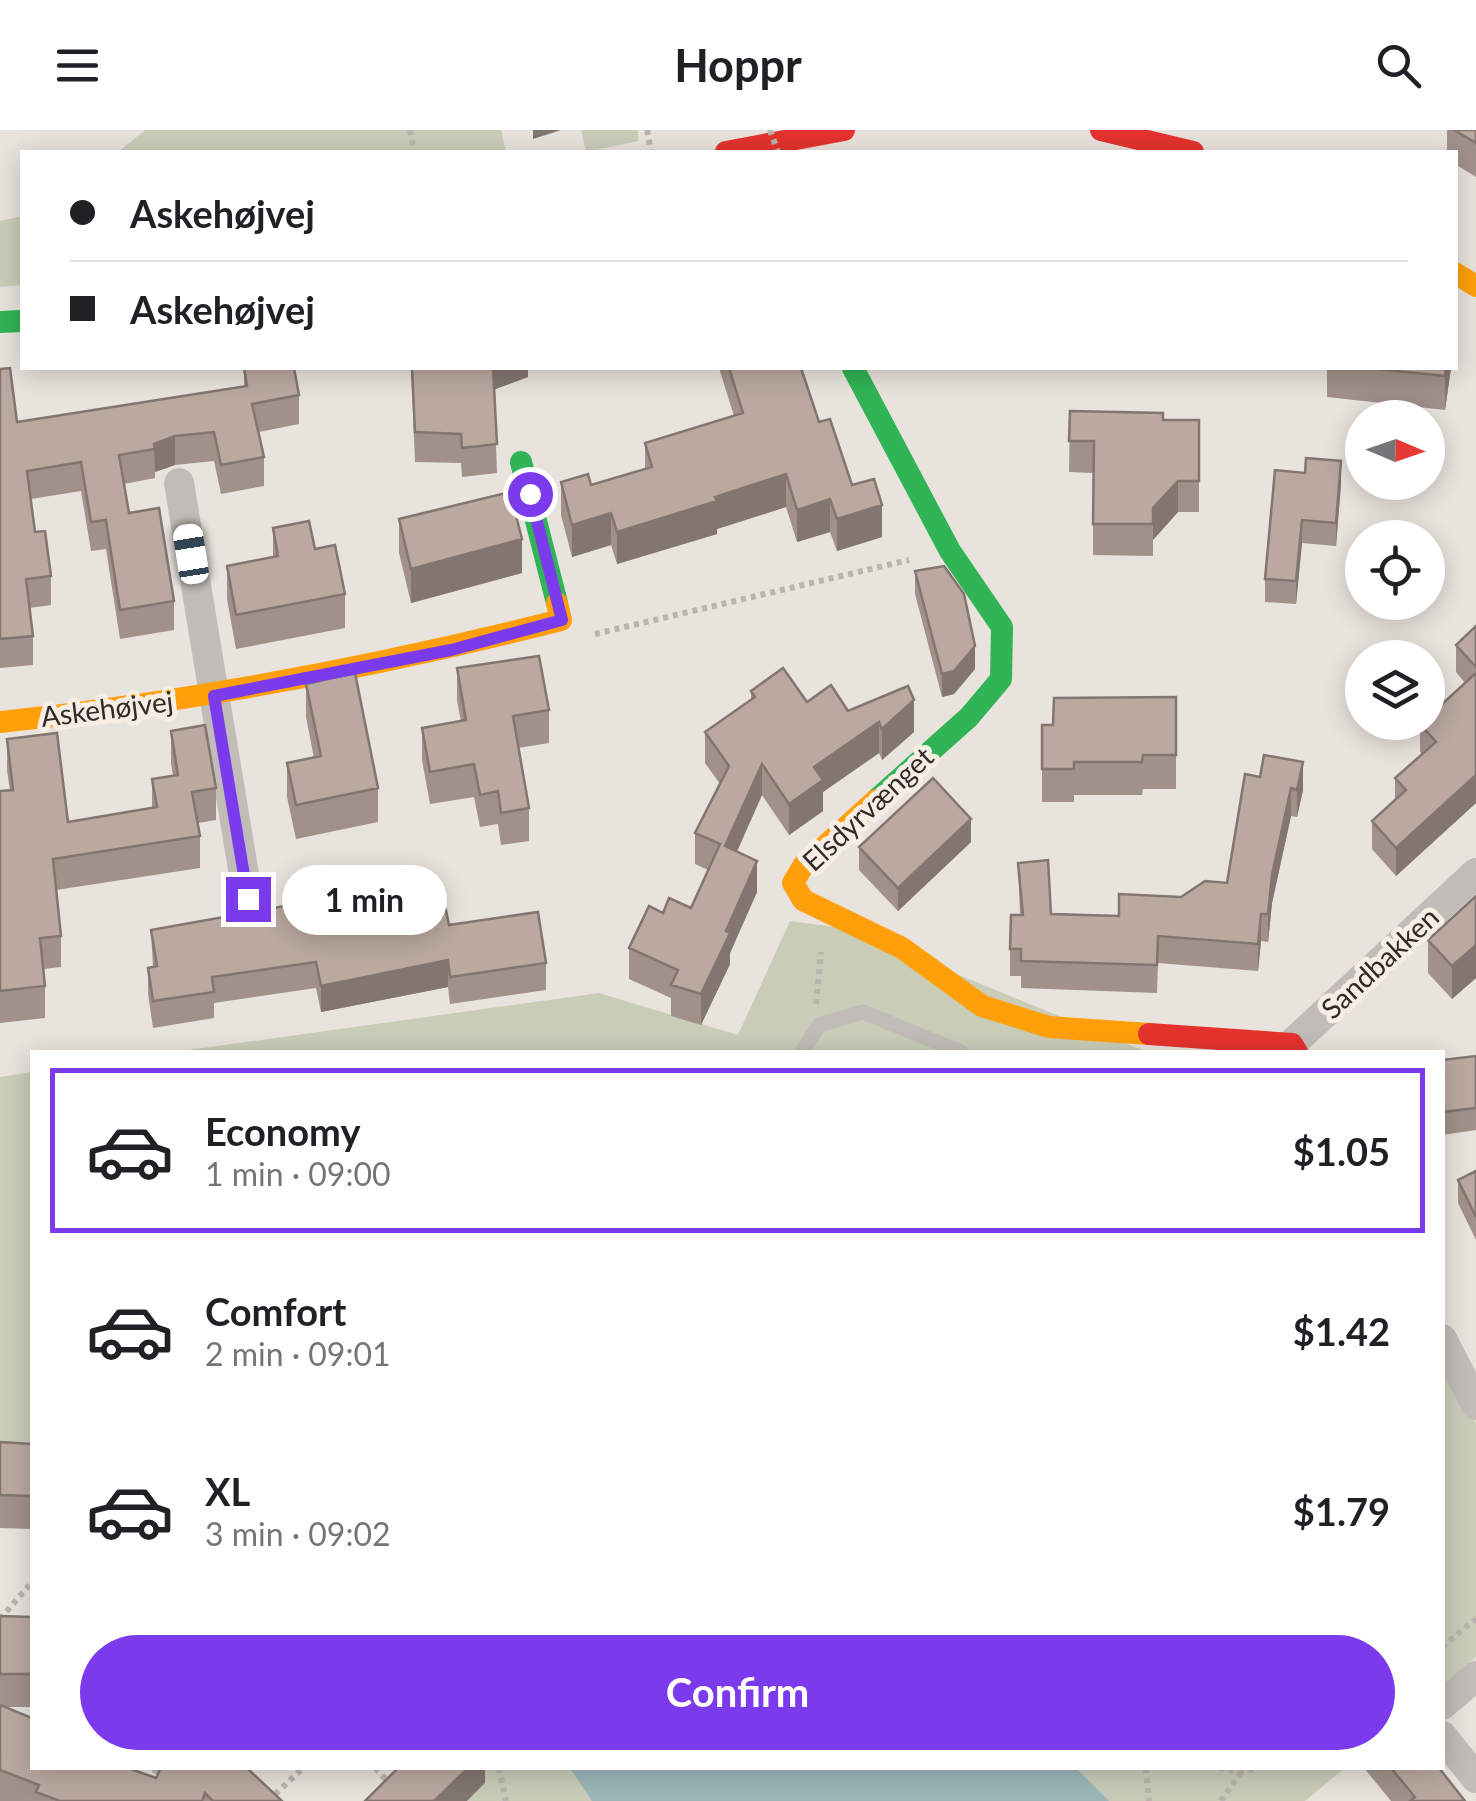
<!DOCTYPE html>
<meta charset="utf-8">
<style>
:root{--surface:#fff;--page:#f2f2f2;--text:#202124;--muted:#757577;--line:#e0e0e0;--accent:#7c3aed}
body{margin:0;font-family:Lato,sans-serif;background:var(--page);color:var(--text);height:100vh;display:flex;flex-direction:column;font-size:38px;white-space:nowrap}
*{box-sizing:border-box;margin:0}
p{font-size:32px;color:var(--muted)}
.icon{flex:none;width:55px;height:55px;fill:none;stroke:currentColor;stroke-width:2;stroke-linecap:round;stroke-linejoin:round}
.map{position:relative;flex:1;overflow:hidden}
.drawer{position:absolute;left:30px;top:920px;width:1415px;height:720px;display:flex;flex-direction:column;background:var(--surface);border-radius:0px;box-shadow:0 5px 25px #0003}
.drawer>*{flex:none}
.top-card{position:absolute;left:20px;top:20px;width:1438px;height:220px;border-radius:0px;box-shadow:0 5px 25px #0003;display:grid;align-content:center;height:220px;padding:0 50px;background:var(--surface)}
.needle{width:65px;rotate:92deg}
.buttons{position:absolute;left:1345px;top:270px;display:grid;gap:20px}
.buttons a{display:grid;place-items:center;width:100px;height:100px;border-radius:50%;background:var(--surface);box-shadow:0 5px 25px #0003;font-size:50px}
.end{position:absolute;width:45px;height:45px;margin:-22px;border:12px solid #7c3aed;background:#fff;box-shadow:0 0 0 5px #fff}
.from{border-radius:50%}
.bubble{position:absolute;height:70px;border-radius:35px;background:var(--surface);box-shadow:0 5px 25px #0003;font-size:32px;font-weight:700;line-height:70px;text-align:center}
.car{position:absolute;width:30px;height:60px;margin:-30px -15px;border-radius:12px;box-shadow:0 0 8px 2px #0007;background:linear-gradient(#fff 24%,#345 0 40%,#fff 0 76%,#345 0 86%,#fff 0)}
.top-card b{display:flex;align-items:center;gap:35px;height:95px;font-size:38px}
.top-card b+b{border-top:2px solid var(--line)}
.top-card i{width:25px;height:25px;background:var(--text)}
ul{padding:18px 0 0;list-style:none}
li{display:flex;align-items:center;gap:30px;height:165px;margin:0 20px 15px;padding:0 30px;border:5px solid transparent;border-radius:0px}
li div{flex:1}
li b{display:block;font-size:38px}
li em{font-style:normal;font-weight:700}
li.active{border-color:var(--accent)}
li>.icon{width:90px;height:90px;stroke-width:1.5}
.button{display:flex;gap:20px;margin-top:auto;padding:20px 50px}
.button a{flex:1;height:115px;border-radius:60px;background:var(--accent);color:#fff;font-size:40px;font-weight:700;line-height:115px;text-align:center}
header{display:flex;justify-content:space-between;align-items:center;height:130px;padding:0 50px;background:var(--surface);font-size:45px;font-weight:700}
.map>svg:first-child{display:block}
.green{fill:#c9cdb8}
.water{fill:#9bb7b8}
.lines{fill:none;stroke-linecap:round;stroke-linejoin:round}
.path{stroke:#bab4af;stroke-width:6;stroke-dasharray:5 5;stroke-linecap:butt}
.lane{stroke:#c1bcb7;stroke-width:15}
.street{stroke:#c1bcb7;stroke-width:30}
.fast{stroke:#30b455;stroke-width:22}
.slow{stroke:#ff9f0a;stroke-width:22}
.jam{stroke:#e5322d;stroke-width:22}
.path-bridge{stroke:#bab4af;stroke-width:6;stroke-dasharray:5 5;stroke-linecap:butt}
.wall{fill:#a1918a}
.shaded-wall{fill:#837670}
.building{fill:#bba9a0;stroke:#837670;stroke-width:2.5}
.route{stroke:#7c3aed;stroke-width:12}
.labels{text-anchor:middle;stroke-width:10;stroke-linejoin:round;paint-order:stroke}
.street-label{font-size:28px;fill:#312a26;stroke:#f6eee4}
</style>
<header><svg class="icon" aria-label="menu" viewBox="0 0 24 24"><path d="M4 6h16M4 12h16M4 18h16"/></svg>Hoppr<svg class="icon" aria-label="search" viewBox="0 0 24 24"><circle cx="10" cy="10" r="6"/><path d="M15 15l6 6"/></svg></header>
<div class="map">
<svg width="1476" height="1671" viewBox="0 0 1476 1671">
<rect width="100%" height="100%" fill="#e9e3dd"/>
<path class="green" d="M145,0H501L506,22H118Z
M581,0H638V11L586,22Z
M22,86V155L0,157V91Z
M790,791L844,798L1147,922H174L599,863L738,905Z
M32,942V1340H0V947Z
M1442,1231L1476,1293V1527L1443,1555Z
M470,1638H1345L1305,1671H467L485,1653Z"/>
<path class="water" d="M570,1638H1076L1109,1671H592Z"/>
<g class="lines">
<path class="path" d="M410,0L414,22
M647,0L651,22
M595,504L909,430
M816,874L821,822
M0,1489L32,1452
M1442,1517L1476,1489
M375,1638L391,1655
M499,1638L506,1671
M1146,1638L1149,1671
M1219,1638L1241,1642L1257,1638
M151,1653L157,1638
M268,1671L303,1638
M1221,1671L1241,1642"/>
<path class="lane" d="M802,922L819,895L863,882L961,922"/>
<path class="street" d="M179,353L248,769
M1283,922L1476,743
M1442,1209L1476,1275
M1442,1575L1476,1546
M1442,1606L1476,1648"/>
<path class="fast" d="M0,192L22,191
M853,238L950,421L1002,497L1001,549L969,587L876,670
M521,332L557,473"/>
<path class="slow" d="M1455,143L1476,156
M0,592C190,572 376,537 561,490L557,473
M876,670L803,736L793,753L803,770L902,818L982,876L1049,897L1149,904"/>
<path class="jam" d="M1101,0L1193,22
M726,22L844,0
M1149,904L1292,914L1297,922"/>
<path class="path-bridge" d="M770,0L778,22"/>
</g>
<path class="wall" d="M1447,0H1476V47L1455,34V22H1447Z
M244,238L299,265V294L259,302L264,327V356L221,364L214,331L175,335L155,342V348L124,354L129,383L174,471V500L120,509L106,419L91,421L81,361L31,369L35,402L51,446V475L29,478L33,506V535L0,538V239L17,292L244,256Z
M411,238H528V247L494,259L497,343L462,347L461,333L415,332Z
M719,238H801L819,292L852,355L882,407L837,421L830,402L797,412L786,377L717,399V404L617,434L611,415L572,427L561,385V352L591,355L645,339V313L734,286Z
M1327,238H1451L1445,280L1327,267Z
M1070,281L1163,290H1199V382H1178L1153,410V426L1093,425V343L1069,342Z
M1275,340L1341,354L1336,416L1302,413L1296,474L1265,472V449Z
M399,389L522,443L411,473L399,423Z
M273,398L315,419L345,464V498L236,519L227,469V436L273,427Z
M915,441L975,539L954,564L942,567L915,464Z
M1476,496V673L1396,746L1372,719V691L1395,669V648L1422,624L1420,622V594L1465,553L1456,542V515Z
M457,538L549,580V613L518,618L529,678V711L501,715L498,694L480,697L474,667L430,674L422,630V598L461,591L457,571Z
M306,554L378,658V692L296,709L287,667V633L314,628L306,587Z
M751,561L848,581L914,602L882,630L879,623L823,662V681L789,705L762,665L737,722L757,762L730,823V834L701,895L671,886V868L629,849V818L663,783L691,778L708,740L695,734V703L720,654L705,633V602L751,570Z
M1176,567V659H1143L1142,665H1074V672H1042V595H1053Z
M171,601L216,658V690L198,693L200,706V738L56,760L61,806V837L44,839L45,856V888L0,893V661L10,660L7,641V609L68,692L152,678V649L173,646L171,633Z
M1245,644L1303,660L1297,687L1291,686L1272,773L1268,812L1261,811L1258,841L1158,833L1157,863L1021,858V846H1010V819L1020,785L1018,733L1051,784L1119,786L1227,753Z
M971,712L898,781L859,740V717Z
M1476,766V848L1452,869L1428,843V810Z
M366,777L394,787L449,795L546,833V860L450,874L448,857L321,882L316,858L214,873V888L153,898L148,864V838L153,837L151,800Z
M1476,926V1000L1442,1005V930Z
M1476,1041V1110L1458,1073V1050Z
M0,1312L32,1314V1399L0,1398Z
M0,1486L32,1487V1577H6L32,1638L156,1648L282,1671H0Z
M1364,1638H1439L1465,1671H1391Z"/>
<path class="shaded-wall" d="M533,0H561L533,9Z
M493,238H528V247L493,260Z
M1446,238H1451L1445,280V246Z
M175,306V335L155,342L154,314Z
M1341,331V354L1336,416V393Z
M786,344V377L717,399V404L617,434V402L715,367Z
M1178,351V382L1153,410V378Z
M830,369V402L797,412V380Z
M882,375V407L837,421V389Z
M611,383V415L572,427V395Z
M1302,390V413L1296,474V451Z
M522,409V443L411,473V439Z
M975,516V539L954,564L942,567V544Z
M914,570V602L882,630V599Z
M879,592V623L823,662V681L789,705V674L814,637Z
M1303,632V660L1297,687V660Z
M762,634V665L725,747V716Z
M1476,645V673L1396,746V718Z
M1291,658V686L1272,773L1268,812V784L1272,745Z
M971,689V712L898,781V758Z
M757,731V762L730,823V834L701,895V864L726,801Z
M1261,784V811L1258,841V814Z
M1476,815V848L1452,869V836Z
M448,830V857L321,882V856Z
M468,1638H485V1653L467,1671H434Z"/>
<path class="building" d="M1454,0H1476V13Z
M10,238L17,292L247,256L244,238H294L299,265L252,274L264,327L221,335L214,302L175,306L154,314L155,319L119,325L129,383L159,378L174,471L120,480L106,390L91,392L81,332L27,341L35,402L45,401L51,446L26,449L33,506L0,509V239Z
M412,238H493L497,314L462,318L461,304L415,302Z
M729,238H801L819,292L830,289L852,355L874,349L882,375L837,389L830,369L797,380L786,344L715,367L717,371L617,402L611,383L572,395L561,352L588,344L591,355L652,337L645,313L743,283Z
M1367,238H1446L1445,246Z
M1070,281L1163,283V290H1199V351H1178L1153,378V394H1093L1094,311H1069Z
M1306,328L1341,331L1336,393L1302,390L1296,451L1265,449L1275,340L1305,343Z
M510,362L522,409L411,439L399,389Z
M309,391L315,419L335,415L345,464L236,485L227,436L278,426L273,398Z
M944,436L964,464L975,516L954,541L942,544L915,441Z
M1476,496V537L1456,515Z
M539,526L549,580L513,586L529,678L501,683L498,661L480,665L474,634L430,642L422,598L466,590L457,538Z
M783,538L807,572L831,555L848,581L908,556L914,570L882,599L879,592L814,637L823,650L789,674L762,634L725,716L757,731L726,801L730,803L701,864L671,855L678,840L629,818L649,776L663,783L669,768L691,778L720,714L695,703L729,636L705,602L755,567L751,561Z
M355,543L378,658L296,675L287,633L321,626L306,554Z
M1476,543V645L1396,718L1372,691L1406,660L1395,648L1436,612L1420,594L1428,592V587Z
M1176,567V625H1143L1142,632H1074V639H1042V595H1053L1054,568Z
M205,595L216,658L192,662L200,706L53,729L61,806L40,808L45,856L0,861V661L13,660L7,609L57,603L68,692L157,677L152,649L178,645L171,601Z
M1264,625L1303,632L1297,660L1291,658L1272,745L1268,784H1261L1258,814L1158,806L1157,835L1021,831V819H1010L1011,785H1023L1018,733L1048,730L1051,784L1119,786V764L1181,767L1205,751L1227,753L1245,644L1260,647Z
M933,648L971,689L898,758L859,717Z
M363,762L366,777L391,772L394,787L446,780L449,795L538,782L546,833L450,847L448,830L321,856L316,832L212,847L214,862L153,871L148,838L157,836L151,800Z
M1476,766V815L1452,836L1428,810Z
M1476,926V978L1442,982V930Z
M1476,1041V1087L1458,1050Z
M0,1312L32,1314V1366L0,1365Z
M0,1486L32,1487V1544H0Z
M0,1575L32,1588V1638H128L156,1648L161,1638H247L282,1671H213L205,1663L202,1671H60L36,1662L39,1655L0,1640Z
M398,1638H468L434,1671H365Z
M1391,1638H1439L1465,1671H1410L1415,1667Z"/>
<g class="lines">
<path class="route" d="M248,769L214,566L451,520L562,490L530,364"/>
</g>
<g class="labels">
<g class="street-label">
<text transform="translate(107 579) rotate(-7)" y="10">Askehøjvej</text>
<text transform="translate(868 679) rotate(-43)" y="10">Elsdyrvænget</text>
<text transform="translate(1380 833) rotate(-43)" y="10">Sandbakken</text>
</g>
</g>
</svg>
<div class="buttons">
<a><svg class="needle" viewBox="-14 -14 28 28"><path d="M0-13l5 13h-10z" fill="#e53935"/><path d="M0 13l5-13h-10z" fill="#757577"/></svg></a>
<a><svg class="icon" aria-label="locate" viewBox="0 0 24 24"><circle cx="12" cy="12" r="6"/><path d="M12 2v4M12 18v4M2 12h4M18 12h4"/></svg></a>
<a><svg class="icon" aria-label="layers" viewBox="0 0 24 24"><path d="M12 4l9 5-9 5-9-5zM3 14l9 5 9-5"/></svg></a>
</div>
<i class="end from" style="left:530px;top:364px"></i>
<i class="end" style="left:248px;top:769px"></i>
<div class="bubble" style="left:282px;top:735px;width:165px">1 min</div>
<i class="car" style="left:191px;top:424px;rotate:351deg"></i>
<div class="top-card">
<b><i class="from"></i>Askehøjvej</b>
<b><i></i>Askehøjvej</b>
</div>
<section class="drawer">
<ul>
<li class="active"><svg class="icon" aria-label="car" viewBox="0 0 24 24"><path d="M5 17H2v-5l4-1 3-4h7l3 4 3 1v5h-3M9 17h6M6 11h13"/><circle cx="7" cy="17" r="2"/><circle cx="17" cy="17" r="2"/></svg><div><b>Economy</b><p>1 min · 09:00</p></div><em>$1.05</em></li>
<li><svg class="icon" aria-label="car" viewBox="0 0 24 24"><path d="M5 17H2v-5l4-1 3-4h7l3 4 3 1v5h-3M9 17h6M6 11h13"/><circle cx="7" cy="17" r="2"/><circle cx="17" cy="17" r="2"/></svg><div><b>Comfort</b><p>2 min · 09:01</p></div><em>$1.42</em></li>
<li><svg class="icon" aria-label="car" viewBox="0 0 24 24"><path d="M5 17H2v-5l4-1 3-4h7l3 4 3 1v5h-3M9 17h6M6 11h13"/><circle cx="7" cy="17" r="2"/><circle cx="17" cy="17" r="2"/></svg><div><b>XL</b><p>3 min · 09:02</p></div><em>$1.79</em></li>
</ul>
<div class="button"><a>Confirm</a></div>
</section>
</div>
